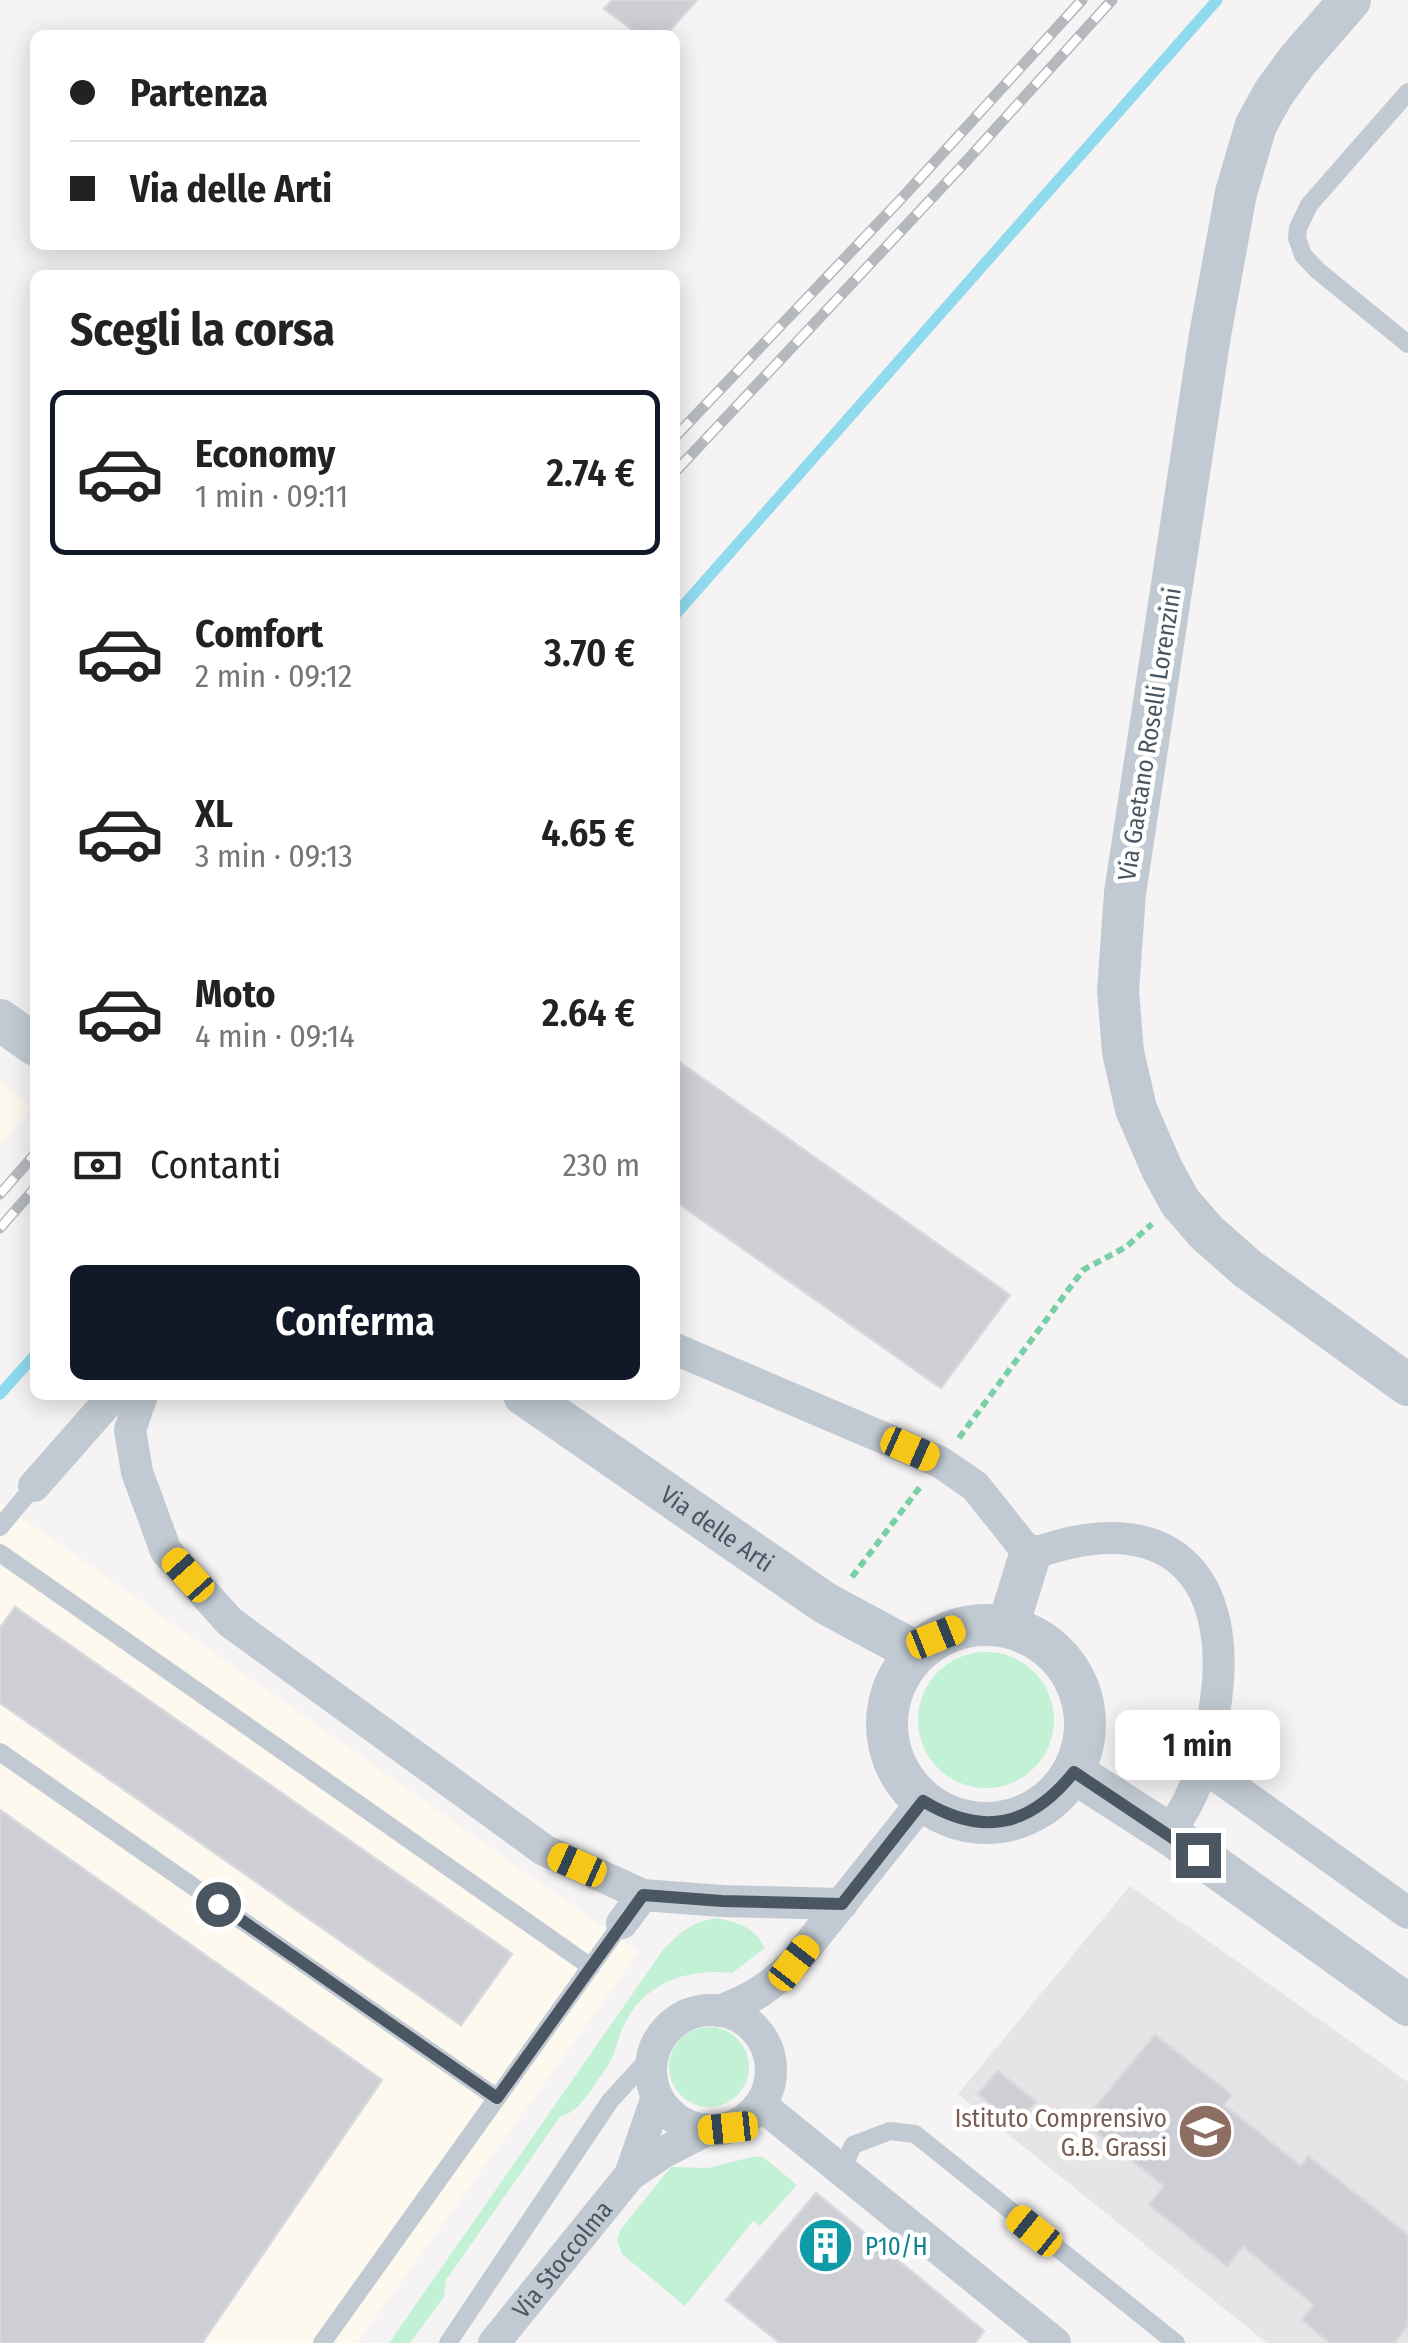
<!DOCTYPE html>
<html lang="it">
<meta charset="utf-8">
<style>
:root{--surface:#fff;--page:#f2f2f2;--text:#222;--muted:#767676;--line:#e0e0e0;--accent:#111827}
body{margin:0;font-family:"Fira Sans Condensed",sans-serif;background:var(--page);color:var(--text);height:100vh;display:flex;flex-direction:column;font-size:38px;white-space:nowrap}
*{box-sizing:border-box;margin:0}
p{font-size:32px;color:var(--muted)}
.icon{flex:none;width:55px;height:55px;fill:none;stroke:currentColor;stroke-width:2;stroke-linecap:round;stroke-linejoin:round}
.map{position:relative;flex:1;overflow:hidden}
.details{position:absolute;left:30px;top:270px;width:650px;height:1130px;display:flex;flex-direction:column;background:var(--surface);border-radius:15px;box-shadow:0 5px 25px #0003}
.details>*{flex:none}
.banner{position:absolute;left:30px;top:30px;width:650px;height:220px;border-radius:15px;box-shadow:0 5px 25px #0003;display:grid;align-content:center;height:220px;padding:0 40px;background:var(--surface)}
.end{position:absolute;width:45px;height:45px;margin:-22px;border:12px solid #4a5661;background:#fff;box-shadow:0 0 0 5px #fff}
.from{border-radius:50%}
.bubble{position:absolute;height:70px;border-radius:15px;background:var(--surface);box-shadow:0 5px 25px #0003;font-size:32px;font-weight:600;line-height:70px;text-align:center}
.car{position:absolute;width:30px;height:60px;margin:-30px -15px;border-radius:12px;box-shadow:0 0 8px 2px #0007;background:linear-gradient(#f5c518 24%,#345 0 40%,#f5c518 0 76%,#345 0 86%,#f5c518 0)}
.banner b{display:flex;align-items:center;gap:35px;height:95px;font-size:38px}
.banner b+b{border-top:2px solid var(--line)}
.banner i{width:25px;height:25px;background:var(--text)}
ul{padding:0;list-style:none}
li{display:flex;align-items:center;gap:30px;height:165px;margin:0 20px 15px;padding:0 20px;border:5px solid transparent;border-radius:15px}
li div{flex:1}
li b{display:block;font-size:38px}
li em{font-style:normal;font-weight:600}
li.selected{border-color:var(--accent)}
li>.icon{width:90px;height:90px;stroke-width:1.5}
h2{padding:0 40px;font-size:45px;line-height:120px}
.pay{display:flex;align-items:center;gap:25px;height:110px;padding:0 40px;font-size:38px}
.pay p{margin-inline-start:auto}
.cta{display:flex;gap:20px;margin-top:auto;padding:20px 40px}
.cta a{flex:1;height:115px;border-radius:15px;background:var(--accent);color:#fff;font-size:40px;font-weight:600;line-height:115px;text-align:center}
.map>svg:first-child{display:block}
.commercial{fill:#fdf9ef}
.education{fill:#e6e4e5}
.green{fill:#c3f1d5}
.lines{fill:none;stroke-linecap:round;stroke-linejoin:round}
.stream{stroke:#90daee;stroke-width:11}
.building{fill:#cdcfd5;stroke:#d7d9de;stroke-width:2.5}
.path{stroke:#7ad0a6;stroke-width:6;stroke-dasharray:8 5;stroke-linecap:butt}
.service{stroke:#c1cad2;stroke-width:18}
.minor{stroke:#c1cad2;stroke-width:32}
.tertiary{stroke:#c1cad2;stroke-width:42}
.rail-casing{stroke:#b5b8bd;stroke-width:11}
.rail{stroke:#fff;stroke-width:8;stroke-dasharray:22;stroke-linecap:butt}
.route{stroke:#4a5661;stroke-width:12}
.labels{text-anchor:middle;stroke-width:9;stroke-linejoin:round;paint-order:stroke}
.street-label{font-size:25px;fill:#4a5661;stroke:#fff}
.education-label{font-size:25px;fill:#785e54;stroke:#fff;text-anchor:end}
.culture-label{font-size:25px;fill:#0d838f;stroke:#fff;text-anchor:start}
</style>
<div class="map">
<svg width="1408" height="2343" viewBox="0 0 1408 2343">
<rect width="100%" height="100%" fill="#f5f3f3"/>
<path class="commercial" d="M0,1081L32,1108L0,1145Z
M0,1502L639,1952L357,2343H0Z"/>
<path class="education" d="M1130,1886L1408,2082V2343H1267L958,2094Z"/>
<path class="green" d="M918 1720a68 68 0 1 1 136 0a68 68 0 1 1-136 0Z
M717,1918C739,1923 755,1927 765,1948L732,1973C689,1968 645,1982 625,2023C618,2035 617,2048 611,2060C607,2069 599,2078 594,2086C583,2101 577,2111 560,2117L446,2280L444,2297L410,2343H389L663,1950C679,1933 693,1921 717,1918Z
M669 2067a40 40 0 1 1 80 0a40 40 0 1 1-80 0Z
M752,2157H763L797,2185L760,2226L753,2221L685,2306L622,2254L617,2240L621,2229L671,2167L708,2168Z"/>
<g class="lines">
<path class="stream" d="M675,615L1217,0
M0,1394L35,1355"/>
</g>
<path class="building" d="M612,0H697L666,35H640L604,9Z
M675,1059L1010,1295L941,1388L675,1201Z
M15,1607L512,1954L461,2025L0,1703V1628Z
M0,1810L382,2080L202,2343H0Z
M1155,2035L1232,2095L1224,2105L1301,2166L1308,2156L1408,2235V2325L1394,2343H1330L1302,2320L1314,2305L1243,2246L1227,2266L1149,2205L1164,2186L1083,2122Z
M998,2071L1036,2102L1016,2125L978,2094Z
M816,2193L984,2331L975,2343H780L726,2300Z"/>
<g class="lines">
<path class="path" d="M959,1438L1083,1270L1126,1247L1152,1224
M852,1577L920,1487"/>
<path class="service" d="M1408,92L1309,205L1298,228L1297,238L1303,255L1317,270L1408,344
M0,1527L34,1486
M0,1553L591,1967
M0,1752L497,2098
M842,2171L853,2145L890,2131L915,2134L1176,2343
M322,2343L622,1923
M448,2343L610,2101L653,2054"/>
<g class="minor">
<path d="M675,1349L940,1462L975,1486L1030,1555C1167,1503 1238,1574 1214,1713C1207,1757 1196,1798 1168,1833"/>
<path d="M142,1395L130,1430L137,1472L166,1551L230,1622L544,1850L643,1895L722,1901L842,1904"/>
<path d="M34,1486L114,1395"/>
<path d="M1203,1766L1408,1913"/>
<path d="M622,1923L643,1895"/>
<circle cx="711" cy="2070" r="60"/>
<path d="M719,2011C750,2000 771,1987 794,1963L923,1801"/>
<path d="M761,2105L1055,2343"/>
<path d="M630,2175L657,2097"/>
<path id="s1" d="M494,2343L630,2175L664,2152L705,2131"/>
</g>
<g class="tertiary">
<path d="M1350,0L1297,61L1273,94L1256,125L1236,193L1210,335L1125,893L1118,991L1123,1052L1136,1109L1162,1169L1180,1202L1207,1233L1248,1269L1408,1385"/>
<path d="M0,1020L35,1045"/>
<path id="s2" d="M524,1395L825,1603L916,1652"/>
<circle cx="986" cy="1724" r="99"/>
<path d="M1008,1626L1030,1555"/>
<path d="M1073,1772L1168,1833L1408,2005"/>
</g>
<defs>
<path id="rail" d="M675,437L901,199L1082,0
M675,472L960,168L1112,0
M0,1194L35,1154
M0,1228L35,1188"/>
</defs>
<use href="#rail" class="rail-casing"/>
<use href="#rail" class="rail"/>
</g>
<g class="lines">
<path class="route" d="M218,1904L497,2098L643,1895L722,1901L842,1904L923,1801C983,1837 1030,1827 1074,1772L1198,1855"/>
</g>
<defs>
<symbol id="school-disc" viewBox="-11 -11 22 22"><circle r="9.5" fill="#8d6e63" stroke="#fff"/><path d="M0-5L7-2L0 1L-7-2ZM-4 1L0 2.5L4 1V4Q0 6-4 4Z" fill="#fff"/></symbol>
<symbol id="building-disc" viewBox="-11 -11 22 22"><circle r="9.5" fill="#0f9aa8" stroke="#fff"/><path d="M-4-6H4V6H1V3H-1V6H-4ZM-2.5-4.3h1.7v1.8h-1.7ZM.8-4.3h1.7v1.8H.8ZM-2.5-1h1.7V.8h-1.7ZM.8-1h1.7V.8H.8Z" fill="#fff"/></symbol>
</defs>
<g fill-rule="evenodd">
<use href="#school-disc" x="1174" y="2100" width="63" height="63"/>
<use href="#building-disc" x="794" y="2214" width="63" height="63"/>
</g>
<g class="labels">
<g class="street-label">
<text transform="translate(1149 734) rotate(-81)" y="9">Via Gaetano Roselli Lorenzini</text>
<text dy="9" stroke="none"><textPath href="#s2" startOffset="235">Via delle Arti</textPath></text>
<text dy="9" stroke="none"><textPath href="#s1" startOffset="108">Via Stoccolma</textPath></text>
</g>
<g class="education-label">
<text x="1167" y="2127">Istituto Comprensivo<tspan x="1167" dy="29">G.B. Grassi</tspan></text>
</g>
<g class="culture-label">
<text x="865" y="2255">P10/H</text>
</g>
</g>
</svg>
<i class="end from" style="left:218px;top:1904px"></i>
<i class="end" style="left:1198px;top:1855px"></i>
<div class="bubble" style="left:1115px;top:1710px;width:165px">1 min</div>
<i class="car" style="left:910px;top:1449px;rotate:114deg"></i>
<i class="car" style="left:188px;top:1575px;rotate:318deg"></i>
<i class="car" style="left:936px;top:1637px;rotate:68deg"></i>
<i class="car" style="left:577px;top:1865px;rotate:294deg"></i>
<i class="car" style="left:794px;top:1963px;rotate:38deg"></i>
<i class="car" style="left:728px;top:2128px;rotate:264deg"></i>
<i class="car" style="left:1034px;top:2231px;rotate:309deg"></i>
<div class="banner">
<b><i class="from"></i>Partenza</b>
<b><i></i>Via delle Arti</b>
</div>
<section class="details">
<h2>Scegli la corsa</h2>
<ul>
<li class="selected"><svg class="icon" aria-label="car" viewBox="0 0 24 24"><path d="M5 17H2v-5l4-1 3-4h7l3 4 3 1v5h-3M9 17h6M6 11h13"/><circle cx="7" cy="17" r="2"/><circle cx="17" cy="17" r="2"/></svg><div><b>Economy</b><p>1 min · 09:11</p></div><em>2.74 €</em></li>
<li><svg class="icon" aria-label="car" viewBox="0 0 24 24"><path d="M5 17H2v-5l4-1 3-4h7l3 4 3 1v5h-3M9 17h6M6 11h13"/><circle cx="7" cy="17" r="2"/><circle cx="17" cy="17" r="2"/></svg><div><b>Comfort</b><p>2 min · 09:12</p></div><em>3.70 €</em></li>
<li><svg class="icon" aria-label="car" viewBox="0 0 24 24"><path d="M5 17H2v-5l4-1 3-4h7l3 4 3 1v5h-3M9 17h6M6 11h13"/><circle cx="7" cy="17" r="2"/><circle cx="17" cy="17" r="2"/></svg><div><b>XL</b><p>3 min · 09:13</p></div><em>4.65 €</em></li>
<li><svg class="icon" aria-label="car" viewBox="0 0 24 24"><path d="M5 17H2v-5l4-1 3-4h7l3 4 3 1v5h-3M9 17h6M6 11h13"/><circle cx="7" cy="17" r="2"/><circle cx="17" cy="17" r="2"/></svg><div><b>Moto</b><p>4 min · 09:14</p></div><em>2.64 €</em></li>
</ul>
<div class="pay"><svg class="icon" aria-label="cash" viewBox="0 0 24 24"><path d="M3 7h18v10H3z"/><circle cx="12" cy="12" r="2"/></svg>Contanti<p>230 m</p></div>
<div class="cta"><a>Conferma</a></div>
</section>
</div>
